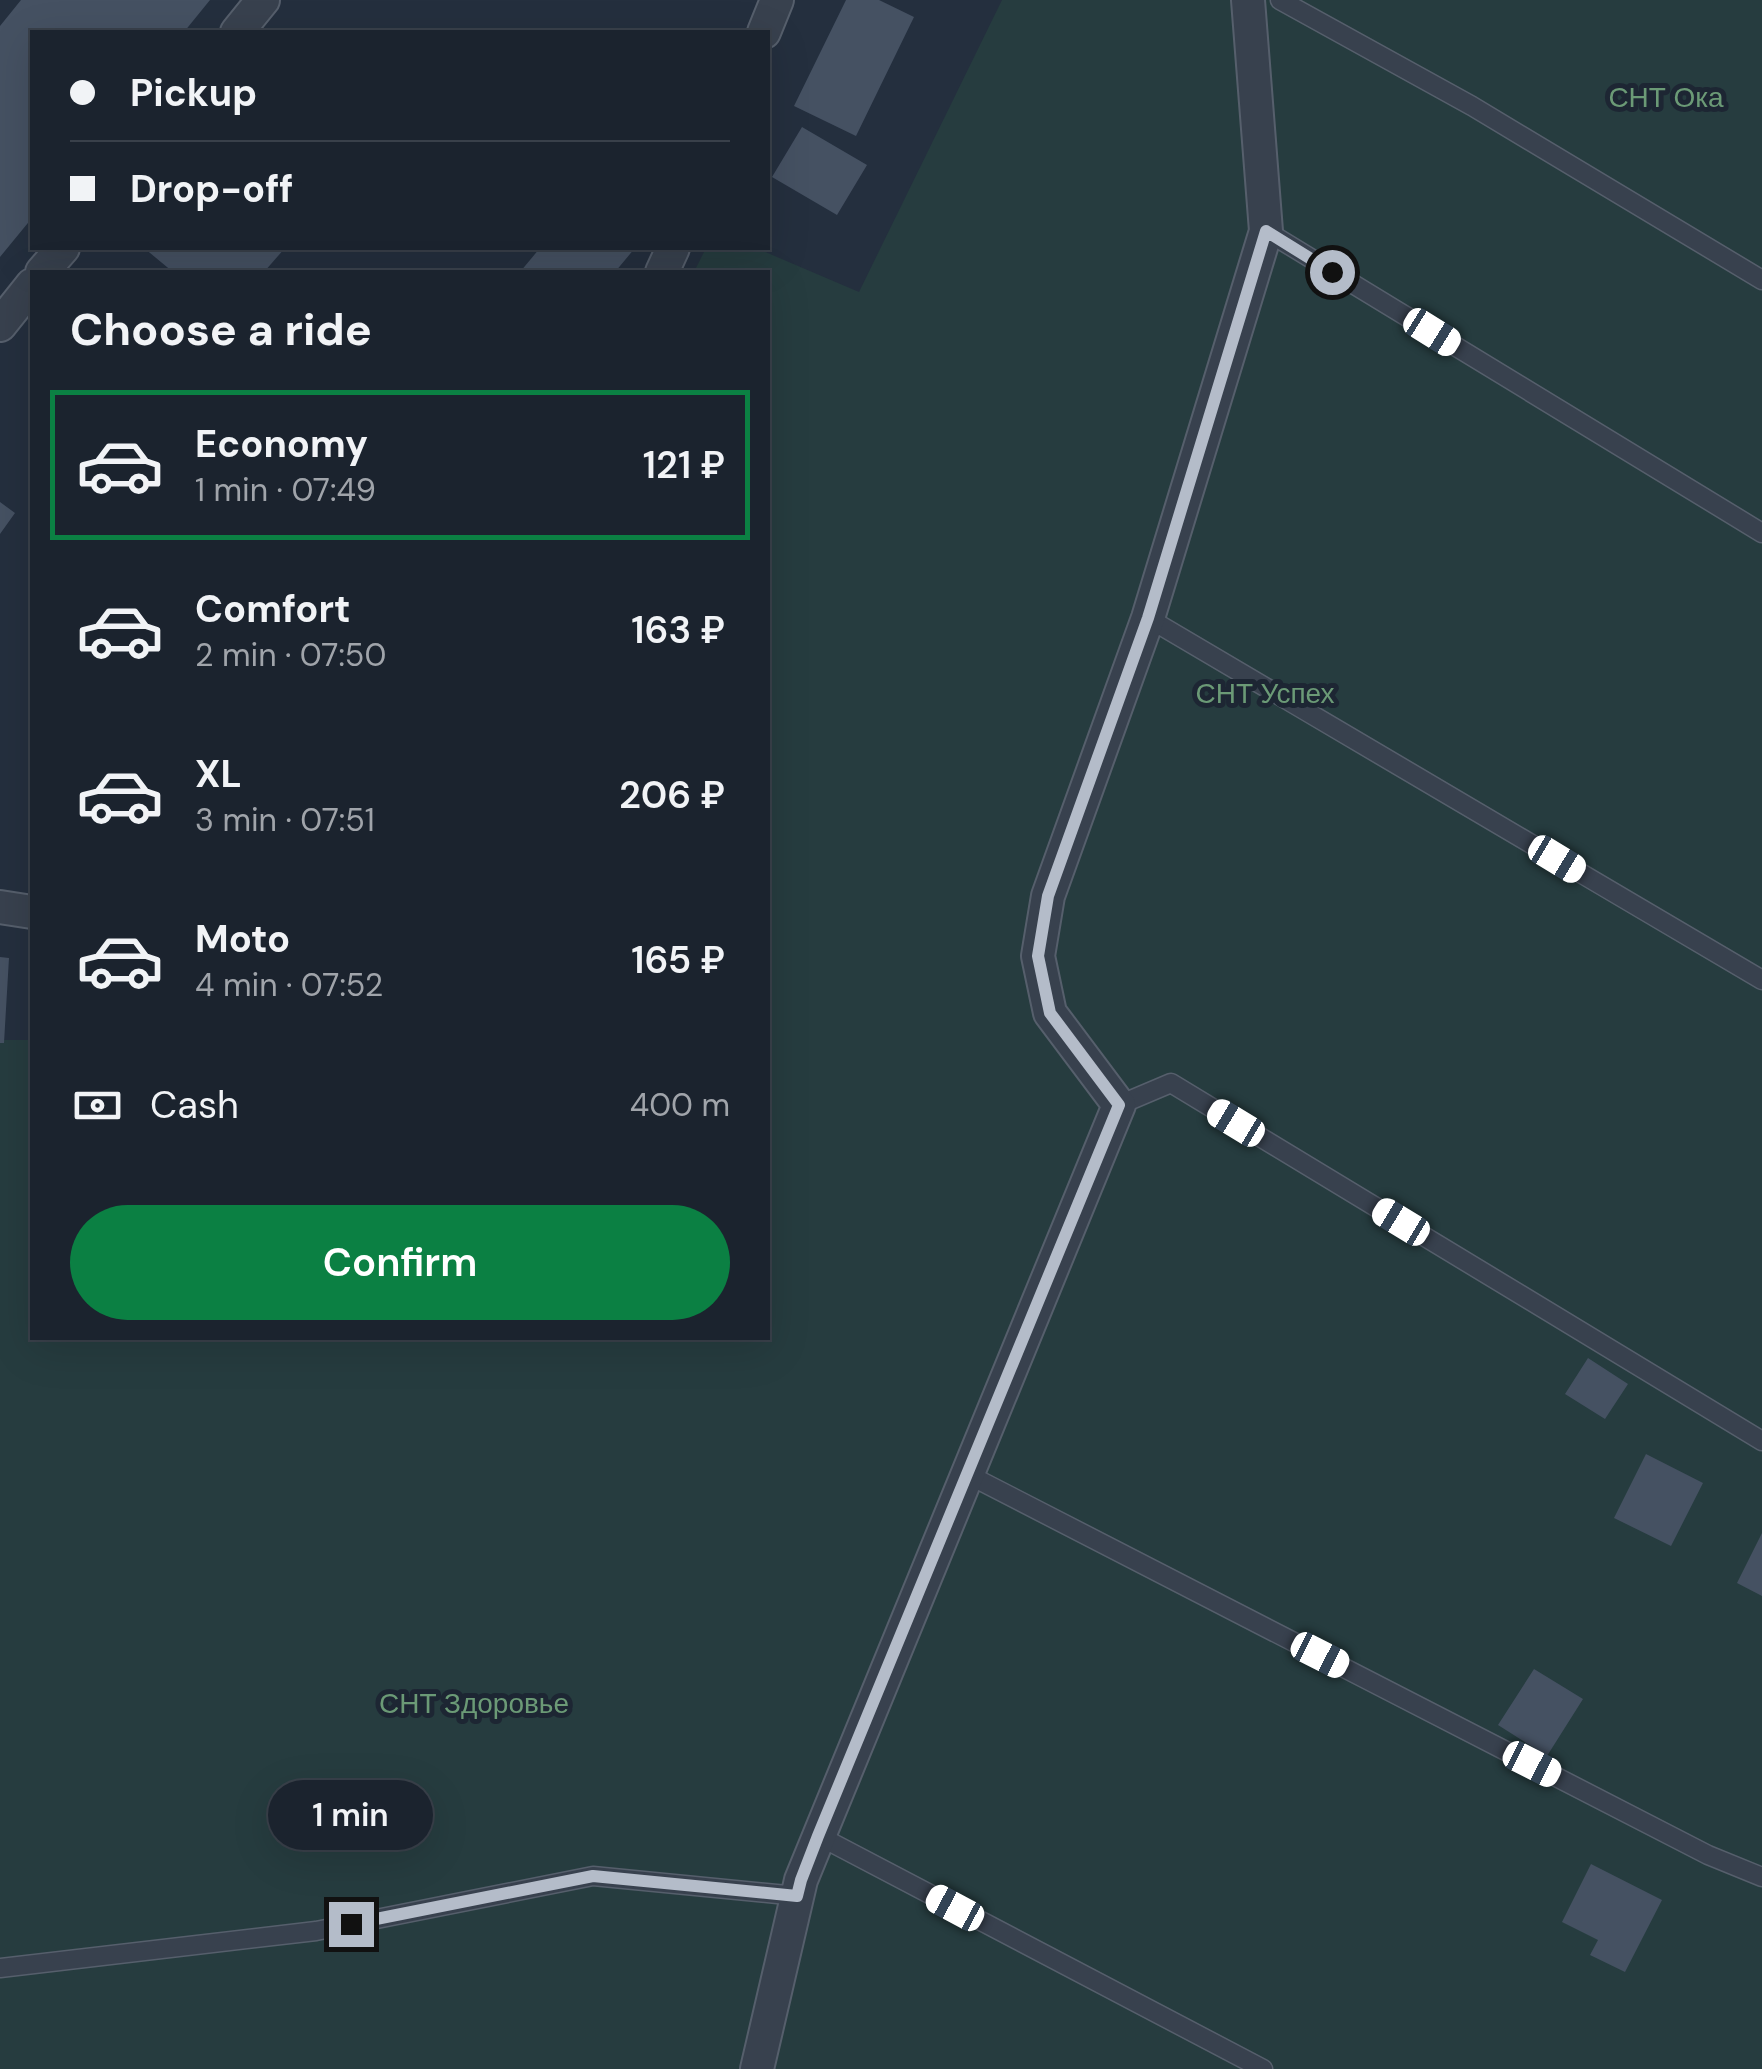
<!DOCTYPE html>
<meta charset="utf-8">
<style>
:root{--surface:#1b232e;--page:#242b36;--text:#f1f3f6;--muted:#a0a4aa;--line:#39404a;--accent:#0b8043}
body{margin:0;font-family:"DM Sans",sans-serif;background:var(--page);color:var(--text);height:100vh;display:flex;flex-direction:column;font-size:38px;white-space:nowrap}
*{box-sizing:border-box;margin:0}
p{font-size:32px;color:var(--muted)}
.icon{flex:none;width:55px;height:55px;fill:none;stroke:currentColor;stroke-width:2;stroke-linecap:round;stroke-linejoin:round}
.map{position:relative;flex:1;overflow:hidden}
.sheet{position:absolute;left:30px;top:270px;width:740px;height:1070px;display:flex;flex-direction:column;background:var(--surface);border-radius:0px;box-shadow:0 10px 40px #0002,0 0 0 2px var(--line)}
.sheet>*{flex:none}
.top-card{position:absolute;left:30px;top:30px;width:740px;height:220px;border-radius:0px;box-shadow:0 10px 40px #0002,0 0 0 2px var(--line);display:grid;align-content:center;height:220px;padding:0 40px;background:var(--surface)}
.end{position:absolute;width:45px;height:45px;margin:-22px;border:12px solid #b4bcc9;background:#111;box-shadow:0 0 0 5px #111}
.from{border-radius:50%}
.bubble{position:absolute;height:70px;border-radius:35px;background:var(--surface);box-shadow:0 10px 40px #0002,0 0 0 2px var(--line);font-size:32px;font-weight:600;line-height:70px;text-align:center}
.car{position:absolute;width:30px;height:60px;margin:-30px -15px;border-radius:12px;box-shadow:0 0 8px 2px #0007;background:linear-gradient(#fff 24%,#345 0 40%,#fff 0 76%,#345 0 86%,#fff 0)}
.top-card b{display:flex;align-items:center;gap:35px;height:95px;font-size:38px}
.top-card b+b{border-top:2px solid var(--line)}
.top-card i{width:25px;height:25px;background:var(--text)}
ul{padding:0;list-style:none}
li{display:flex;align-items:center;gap:30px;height:150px;margin:0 20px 15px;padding:0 20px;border:5px solid transparent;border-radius:0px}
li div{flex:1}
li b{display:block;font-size:38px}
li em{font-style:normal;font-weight:600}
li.active{border-color:var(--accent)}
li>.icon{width:90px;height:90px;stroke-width:1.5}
h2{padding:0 40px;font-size:45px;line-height:120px}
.pay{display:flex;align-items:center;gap:25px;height:110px;padding:0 40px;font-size:38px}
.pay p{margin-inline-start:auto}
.primary-button{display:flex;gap:20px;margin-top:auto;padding:20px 40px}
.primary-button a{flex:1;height:115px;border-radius:60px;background:var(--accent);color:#fff;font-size:40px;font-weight:600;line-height:115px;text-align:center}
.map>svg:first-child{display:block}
.green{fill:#263c3f}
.building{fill:#455162}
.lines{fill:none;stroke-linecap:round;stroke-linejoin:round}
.service-casing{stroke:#565f6c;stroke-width:21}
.minor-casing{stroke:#565f6c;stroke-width:36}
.service{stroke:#38414e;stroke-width:18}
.minor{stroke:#38414e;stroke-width:32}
.route{stroke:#b4bcc9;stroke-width:12}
.labels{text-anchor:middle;stroke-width:10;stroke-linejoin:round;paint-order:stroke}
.park-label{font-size:28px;fill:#6b9a76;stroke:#1d2633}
</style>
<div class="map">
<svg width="1762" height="2069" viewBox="0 0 1762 2069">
<rect width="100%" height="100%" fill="#242f3e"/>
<path class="green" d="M1002,0H1762V2069H0V1040H32V1338H768V272H694L706,248H756L859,292Z"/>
<path class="building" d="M21,0H210L184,32H32V218L0,257V26Z
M846,0H879L914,17L856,136L794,106Z
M802,127L867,165L837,215L772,177Z
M144,248H285L264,272H173Z
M540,248H635L615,272H520Z
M0,502L15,513L0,534Z
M0,957L9,958L4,1043H0Z
M1588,1358L1628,1384L1605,1419L1565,1394Z
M1646,1454L1703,1483L1671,1546L1614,1518Z
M1762,1533V1596L1737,1583Z
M1534,1669L1583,1699L1547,1756L1498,1725Z
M1591,1864L1662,1900L1625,1972L1590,1955L1598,1940L1562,1922Z"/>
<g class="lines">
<defs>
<path id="service" d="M1280,0L1472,106L1762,280
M1266,231L1762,533
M1148,618L1762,980
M1119,1105L1171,1083L1762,1441
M967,1474L1708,1855L1762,1877
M819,1836L1263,2069
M0,1968L316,1931L593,1876L797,1896"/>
<path id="minor" d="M237,32L263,0
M764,32L777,0
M42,272L63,248
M662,272L673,248
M0,325L32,285
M0,907L32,912
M757,2069L801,1880L1119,1105L1050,1013L1038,956L1048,896L1148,618L1266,231L1248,0"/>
</defs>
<use href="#service" class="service-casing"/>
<use href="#minor" class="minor-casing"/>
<use href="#service" class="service"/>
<use href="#minor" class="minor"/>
</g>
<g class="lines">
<path class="route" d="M351,1924L593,1876L797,1896L801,1880L818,1836L1119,1105L1050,1013L1038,956L1048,896L1148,618L1266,231L1332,272"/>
</g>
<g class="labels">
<g class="park-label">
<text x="1666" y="107">СНТ Ока</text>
<text x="1265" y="703">СНТ Успех</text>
<text x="474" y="1713">СНТ Здоровье</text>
</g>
</g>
</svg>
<i class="end from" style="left:1332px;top:272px"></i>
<i class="end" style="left:351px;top:1924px"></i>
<div class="bubble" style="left:268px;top:1780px;width:165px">1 min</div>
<i class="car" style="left:1432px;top:332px;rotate:122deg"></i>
<i class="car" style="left:1557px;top:859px;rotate:121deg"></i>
<i class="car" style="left:1236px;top:1123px;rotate:301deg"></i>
<i class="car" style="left:1401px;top:1222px;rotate:301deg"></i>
<i class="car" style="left:1320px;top:1655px;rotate:117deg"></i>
<i class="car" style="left:1532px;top:1764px;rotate:117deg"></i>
<i class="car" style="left:955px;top:1908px;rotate:298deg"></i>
<div class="top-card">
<b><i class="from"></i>Pickup</b>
<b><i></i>Drop-off</b>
</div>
<section class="sheet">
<h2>Choose a ride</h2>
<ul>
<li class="active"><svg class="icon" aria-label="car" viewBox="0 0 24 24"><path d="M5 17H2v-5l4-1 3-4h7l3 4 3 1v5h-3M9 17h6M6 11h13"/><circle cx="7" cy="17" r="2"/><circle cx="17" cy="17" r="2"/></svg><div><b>Economy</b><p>1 min · 07:49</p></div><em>121 ₽</em></li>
<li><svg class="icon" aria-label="car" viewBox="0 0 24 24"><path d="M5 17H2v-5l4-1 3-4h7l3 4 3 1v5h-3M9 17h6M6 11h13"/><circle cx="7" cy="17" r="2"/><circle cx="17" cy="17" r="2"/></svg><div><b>Comfort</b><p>2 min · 07:50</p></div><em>163 ₽</em></li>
<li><svg class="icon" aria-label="car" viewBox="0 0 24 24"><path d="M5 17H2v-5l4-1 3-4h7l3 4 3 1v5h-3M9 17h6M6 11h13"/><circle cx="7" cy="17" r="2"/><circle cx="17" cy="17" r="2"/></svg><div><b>XL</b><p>3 min · 07:51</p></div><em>206 ₽</em></li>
<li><svg class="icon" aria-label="car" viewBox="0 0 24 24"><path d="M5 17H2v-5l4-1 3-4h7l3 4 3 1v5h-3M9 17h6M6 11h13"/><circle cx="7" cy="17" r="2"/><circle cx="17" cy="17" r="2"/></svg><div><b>Moto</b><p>4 min · 07:52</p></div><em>165 ₽</em></li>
</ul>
<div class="pay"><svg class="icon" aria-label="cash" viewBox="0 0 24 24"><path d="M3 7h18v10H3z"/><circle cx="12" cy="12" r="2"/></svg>Cash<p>400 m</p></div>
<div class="primary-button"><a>Confirm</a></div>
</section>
</div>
